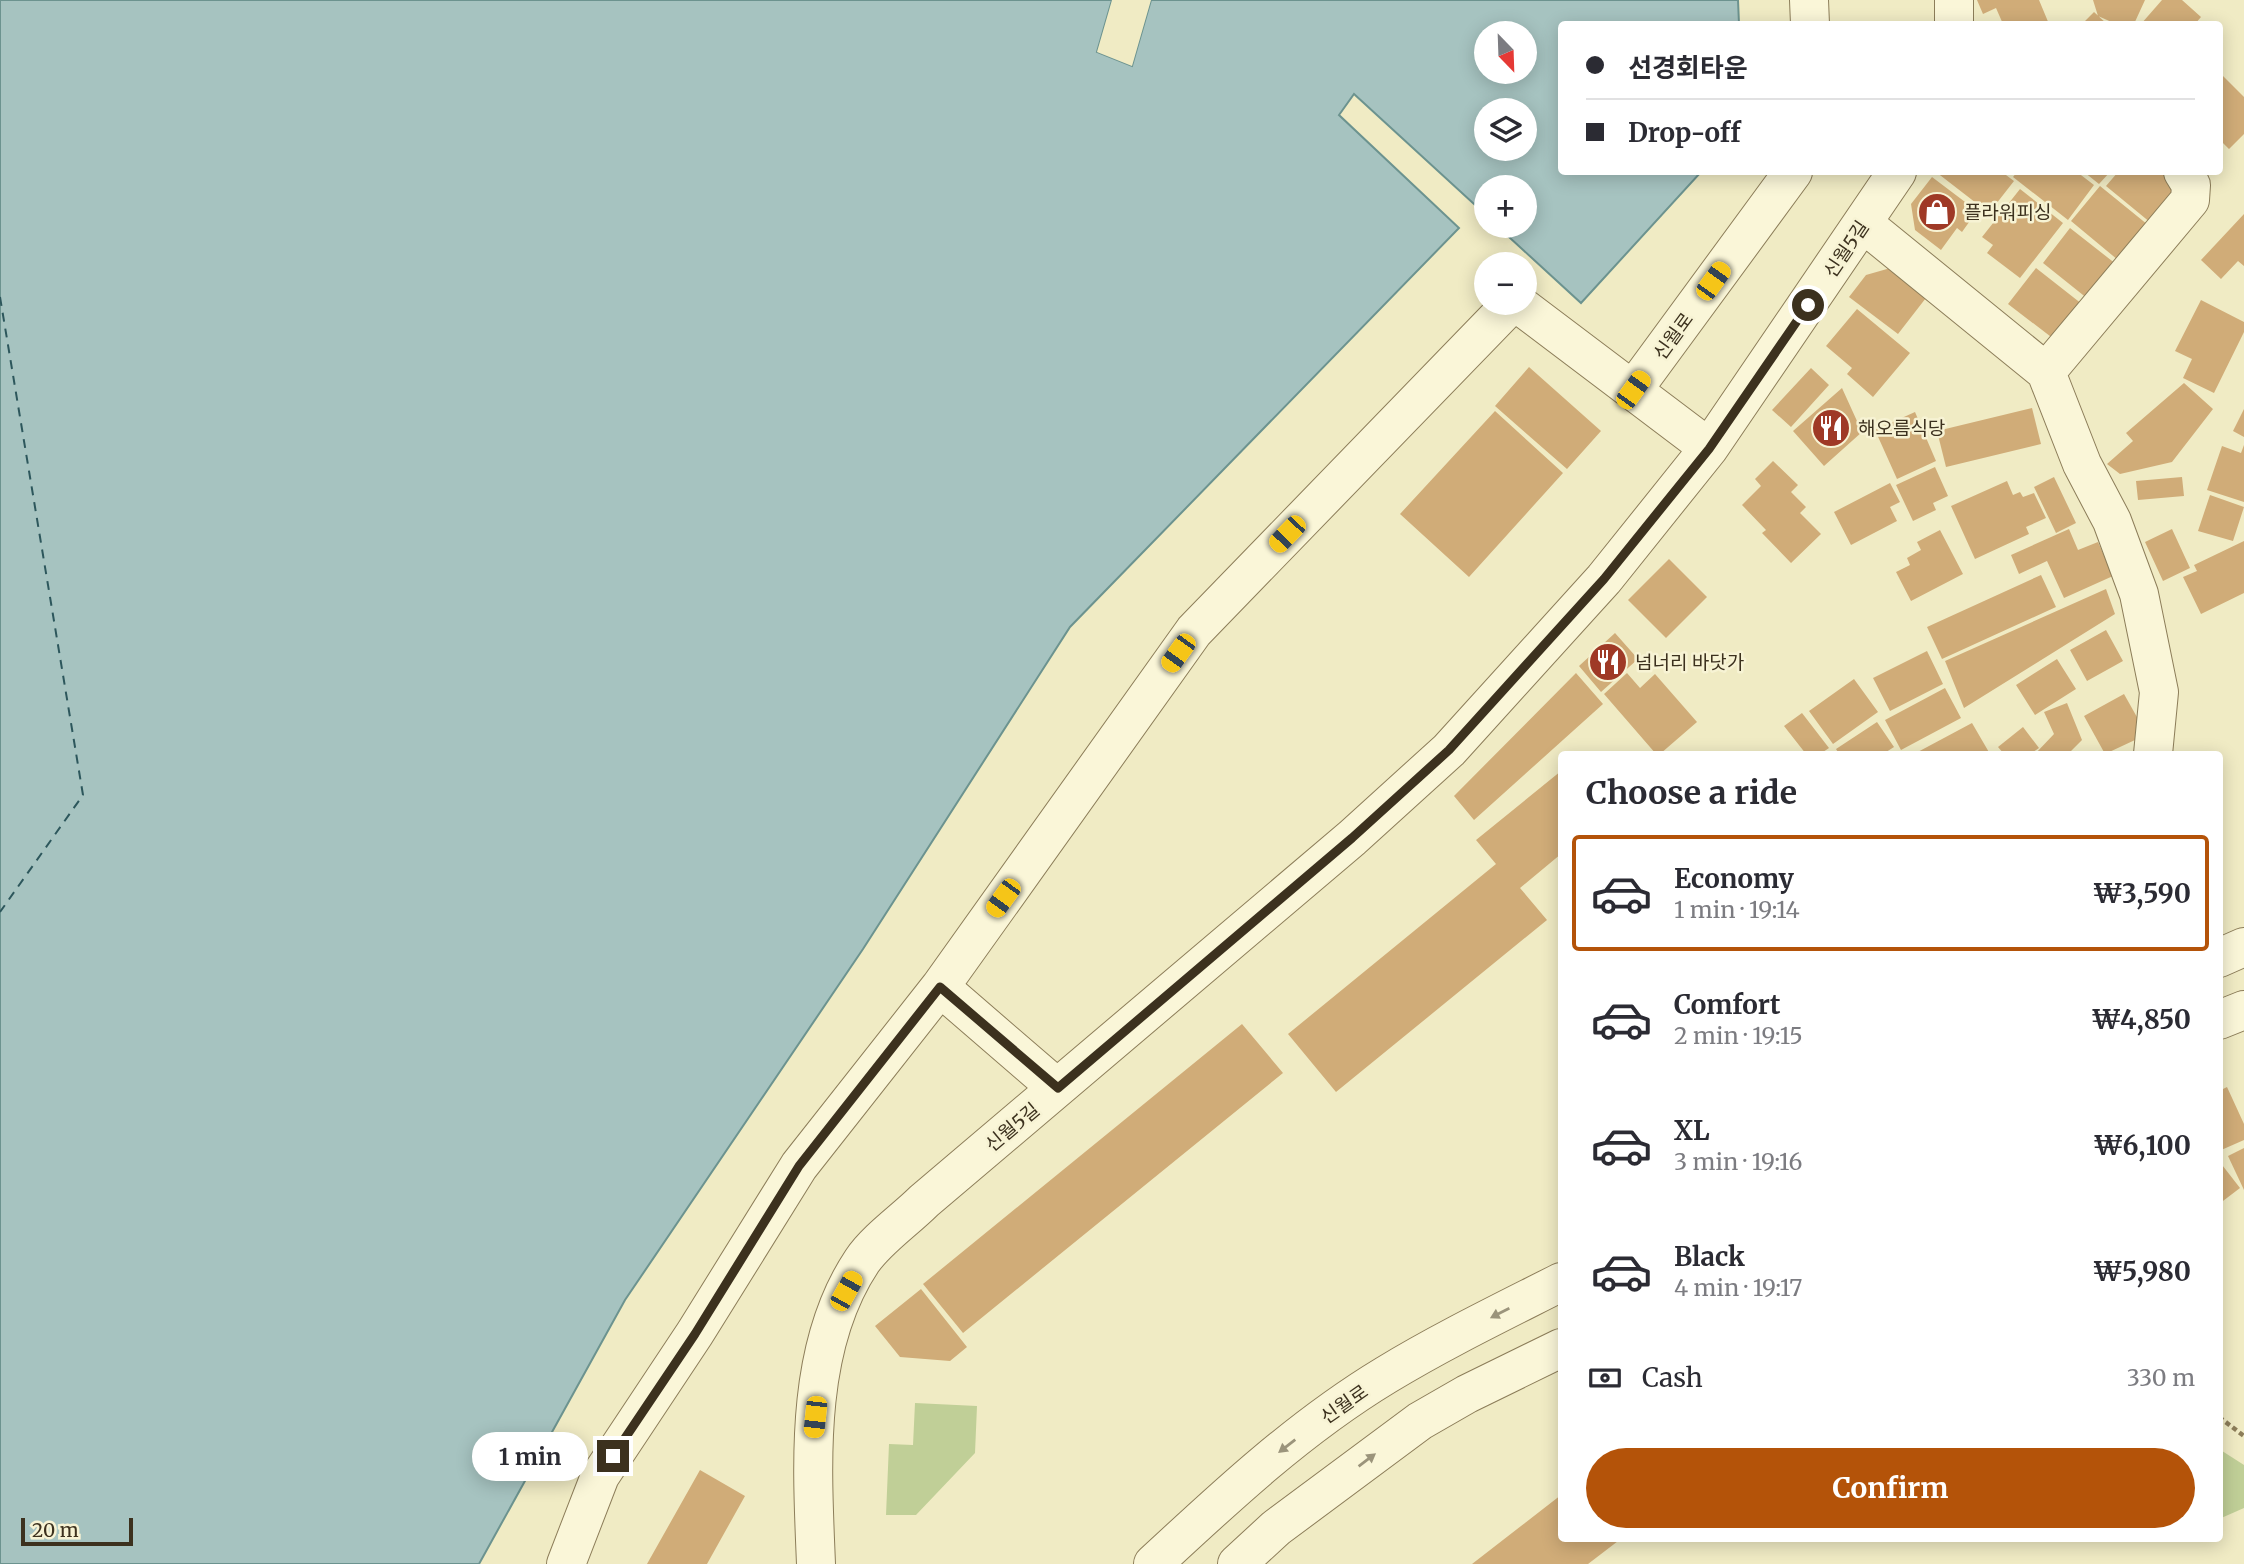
<!DOCTYPE html>
<meta charset="utf-8">
<style>
:root{--surface:#fff;--page:#f2f2f3;--text:#2b2b33;--muted:#7c7c81;--line:#e1e1e2;--accent:#b45309}
body{margin:0;font-family:Merriweather,"Noto Sans KR",serif;background:var(--page);color:var(--text);height:100vh;display:flex;flex-direction:column;font-size:26px;white-space:nowrap}
*{box-sizing:border-box;margin:0}
p{font-size:23px;color:var(--muted)}
.icon{flex:none;width:38px;height:38px;fill:none;stroke:currentColor;stroke-width:2;stroke-linecap:round;stroke-linejoin:round}
.map{position:relative;flex:1;overflow:hidden}
.details{position:absolute;left:1558px;top:751px;width:665px;height:791px;display:flex;flex-direction:column;background:var(--surface);border-radius:7px;box-shadow:0 4px 18px #0003}
.details>*{flex:none}
.hud{position:absolute;left:1558px;top:21px;width:665px;height:154px;border-radius:7px;box-shadow:0 4px 18px #0003;display:grid;align-content:center;height:154px;padding:0 28px;background:var(--surface)}
.needle{width:46px;rotate:157deg}
.tools{position:absolute;left:1474px;top:21px;display:grid;gap:14px}
.tools a{display:grid;place-items:center;width:63px;height:63px;border-radius:50%;background:var(--surface);box-shadow:0 4px 18px #0003;font-size:35px}
.scale{position:absolute;left:21px;bottom:18px;width:112px;box-sizing:border-box;padding-left:7px;border:4px solid #3c311e;border-top:0;font-size:19px;line-height:24px;white-space:nowrap;color:#3c311e;-webkit-text-stroke:5px #f7f3d4;paint-order:stroke}
.end{position:absolute;width:32px;height:32px;margin:-16px;border:9px solid #3c311e;background:#fff;box-shadow:0 0 0 4px #fff}
.from{border-radius:50%}
.bubble{position:absolute;height:49px;border-radius:24px;background:var(--surface);box-shadow:0 4px 18px #0003;font-size:23px;font-weight:700;line-height:49px;text-align:center}
.car{position:absolute;width:21px;height:42px;margin:-21px -10px;border-radius:9px;box-shadow:0 0 5px 2px #0007;background:linear-gradient(#f5c518 24%,#345 0 40%,#f5c518 0 76%,#345 0 86%,#f5c518 0)}
.hud b{display:flex;align-items:center;gap:24px;height:66px;font-size:26px}
.hud b+b{border-top:2px solid var(--line)}
.hud i{width:18px;height:18px;background:var(--text)}
ul{padding:0;list-style:none}
li{display:flex;align-items:center;gap:21px;height:116px;margin:0 14px 10px;padding:0 14px;border:4px solid transparent;border-radius:7px}
li div{flex:1}
li b{display:block;font-size:26px}
li em{font-style:normal;font-weight:700}
li.selected{border-color:var(--accent)}
li>.icon{width:63px;height:63px;stroke-width:1.5}
h2{padding:0 28px;font-size:32px;line-height:84px}
.pay{display:flex;align-items:center;gap:18px;height:77px;padding:0 28px;font-size:26px}
.pay p{margin-inline-start:auto}
.button{display:flex;gap:14px;margin-top:auto;padding:14px 28px}
.button a{flex:1;height:80px;border-radius:42px;background:var(--accent);color:#fff;font-size:28px;font-weight:700;line-height:80px;text-align:center}
.map>svg:first-child{display:block}
.green{fill:#c0cf97}
.water{fill:#a6c3c0;stroke:#6c938f;stroke-width:2;fill-rule:evenodd}
.pier{fill:#f0ebc4}
.lines{fill:none;stroke-linecap:round;stroke-linejoin:round}
.ferry{stroke:#2d575c;stroke-width:2;stroke-dasharray:9 7;stroke-linecap:butt}
.building{fill:#d0ac78}
.minor-casing{stroke:#8c7d59;stroke-width:40}
.path{stroke:#8c7d59;stroke-width:4.5;stroke-dasharray:5 3.5;stroke-linecap:butt}
.minor{stroke:#faf6d8;stroke-width:38}
.oneway{fill:#9b947b}
.route{stroke:#3c311e;stroke-width:9}
.labels{text-anchor:middle;stroke-width:5;stroke-linejoin:round;paint-order:stroke}
.poi-label{font-size:19px;fill:#3c311e;stroke:#f7f3d4;text-anchor:start}
.street-label{font-size:19px;fill:#3c311e;stroke:#f7f3d4}
</style>
<div class="map">
<svg width="2244" height="1564" viewBox="0 0 2244 1564">
<rect width="100%" height="100%" fill="#f0ebc4"/>
<path class="green" d="M915,1403L977,1406L975,1453L916,1515H886L889,1444L913,1445Z
M2219,1449L2244,1465V1508L2219,1519Z"/>
<path class="water" d="M0,0H1112L1097,52L1132,66L1151,0H1738L1739,24H1561V172H1701L1581,303L1497,226H1524V187H1486V215L1354,94L1339,115L1459,228L1070,627L863,949L625,1300L479,1564H0ZM1486,33H1524V72H1486ZM1486,110H1524V149H1486Z"/>
<path class="pier" d="M1112,0H1116L1101,50L1130,61L1148,0H1151L1132,66L1097,52Z"/>
<g class="lines">
<path class="ferry" d="M0,297L83,795L0,912"/>
</g>
<path class="building" d="M1977,0H2039L2049,24H2003L1996,8L1983,14Z
M2093,0H2145L2134,24H2116L2098,16Z
M2162,0H2182L2201,17L2195,24H2141Z
M2094,12L2107,24H2082Z
M2222,75L2244,97V134L2229,149L2219,139V78Z
M1936,172H2002L2014,181L1989,213Z
M2017,172H2077L2094,185L2068,220L2013,177Z
M2084,172H2110L2099,184Z
M2118,172H2161L2181,188L2151,223L2106,186Z
M1932,177L1977,211L1962,232L1957,228L1941,250L1915,230L1911,204Z
M2100,186L2153,229L2124,265L2071,221Z
M2020,189L2063,223L2020,278L1987,253L1993,245L1982,237Z
M2244,214V266L2238,261L2221,279L2201,260Z
M2070,228L2121,268L2093,303L2043,263Z
M1894,267L1929,294L1898,334L1849,297L1866,275Z
M2036,268L2087,308L2059,343L2008,304Z
M2201,300L2244,322V332L2214,393L2183,378L2192,359L2175,351Z
M1857,309L1910,353L1873,397L1847,374L1852,368L1826,346Z
M1529,367L1601,431L1567,469L1495,406Z
M1811,368L1829,385L1791,427L1772,410Z
M2184,383L2213,409L2172,462L2120,474L2107,464L2133,441L2126,433Z
M1842,388L1862,432L1824,466L1793,431Z
M2032,408L2041,444L1946,467L1937,431Z
M2244,409V437L2233,431Z
M1495,411L1563,473L1469,577L1400,514Z
M1915,412L1936,461L1897,479L1875,430Z
M2244,445V502L2207,490L2222,446L2241,453Z
M1773,461L1798,485L1791,492L1806,507L1800,513L1821,534L1791,563L1762,533L1766,530L1742,505L1761,486L1755,479Z
M1935,467L1948,496L1933,503L1936,510L1913,521L1896,485Z
M2054,477L2076,523L2056,533L2034,487Z
M2182,477L2184,496L2138,500L2136,481Z
M2007,481L2013,495L2020,492L2023,497L2034,493L2046,518L2026,527L2029,534L1975,559L1951,506Z
M1890,483L1900,502L1890,507L1897,521L1851,545L1834,512Z
M2210,495L2244,507L2233,541L2198,531Z
M2069,529L2078,550L2098,542L2113,576L2064,598L2047,561L2019,574L2011,555Z
M2172,529L2190,568L2163,581L2145,542Z
M1940,530L1963,574L1911,601L1896,572L1910,565L1907,558L1921,550L1917,542Z
M2244,541V593L2201,614L2183,577L2197,571L2194,565Z
M1669,559L1707,597L1666,638L1628,600Z
M2041,575L2056,607L1942,659L1927,627Z
M2106,589L2115,614L1964,708L1945,661Z
M2106,630L2123,661L2087,681L2070,650Z
M1615,633L1638,659L1601,692L1579,666Z
M1927,651L1943,684L1890,711L1873,678Z
M2057,659L2076,689L2035,715L2016,685Z
M1576,673L1603,704L1474,820L1454,796Z
M1627,673L1640,688L1655,674L1697,722L1660,754H1656L1604,694Z
M1854,679L1878,712L1833,744L1809,711Z
M1945,688L1961,718L1901,750L1885,720Z
M2124,694L2142,726L2135,740L2105,754L2084,716Z
M2067,703L2082,740L2068,754H2035L2054,734L2044,712Z
M1802,713L1829,748L1820,754H1806L1784,726Z
M1877,722L1894,747L1883,754H1839L1836,749Z
M1972,723L1990,754H1914Z
M2023,727L2039,748L2030,754H2004L1998,747Z
M1561,771V854L1520,888L1547,920L1336,1092L1288,1034L1496,864L1476,840Z
M1242,1024L1283,1073L963,1333L923,1284Z
M2227,1087L2244,1124V1140L2219,1151V1091Z
M2244,1148V1190L2228,1156Z
M2219,1161L2240,1188L2219,1204Z
M921,1289L967,1347L950,1361L900,1357L875,1326Z
M700,1470L745,1496L707,1564H647Z
M1561,1495V1538H1622L1588,1564H1472Z"/>
<g class="lines">
<defs>
<path id="minor" d="M1809,0L1810,24
M1954,0V24
M1864,224L2046,372L2082,464L2112,521L2139,594L2159,692L2153,754
M1517,303L1709,448
M2046,372L2190,200L2191,185L2183,172
M1633,390L1793,172
M2219,958L2244,947
M940,987L1057,1088
M2219,1020L2244,1010
M566,1564L600,1476L695,1333L799,1166L940,987L1194,631L1512,303
M816,1564C812,1465 804,1348 862,1261C877,1239 905,1220 924,1201L1352,838L1449,750L1604,579L1709,448L1897,172
M1153,1564C1226,1496 1300,1427 1386,1375C1442,1341 1502,1312 1561,1282
M1237,1564L1276,1528L1420,1421L1467,1394L1561,1348"/>
</defs>
<use href="#minor" class="minor-casing"/>
<path class="path" d="M2219,1417L2244,1436"/>
<use href="#minor" class="minor"/>
</g>
<defs><path id="oneway-solid" d="M-6-.8H1V-3.2L6.5 0L1 3.2V.8H-6Z" transform="scale(1.75)"/></defs>
<g class="oneway">
<use href="#oneway-solid" transform="translate(1500 1313) rotate(153)"/>
<use href="#oneway-solid" transform="translate(1287 1446) rotate(142)"/>
<use href="#oneway-solid" transform="translate(1367 1460) rotate(-37)"/>
</g>
<g class="lines">
<path class="route" d="M613,1456L695,1334L799,1166L940,987L1058,1088L1352,838L1449,750L1604,579L1709,449L1808,305"/>
</g>
<defs>
<symbol id="shop-disc" viewBox="-11 -11 22 22"><circle r="9.5" fill="#9f3926" stroke="#f7f3d4"/><path d="M-5-2.5h2.3a2.7 3.5 0 0 1 5.4 0H5L5.5 6h-11ZM-1.5-2.5h3a1.5 2.3 0 0 0-3 0Z" fill="#fff"/></symbol>
<symbol id="restaurant-disc" viewBox="-11 -11 22 22"><circle r="9.5" fill="#9f3926" stroke="#f7f3d4"/><path d="M-5-6h1v4h1v-4h1v4h1v-4h1v5L-1.5 .5V6h-2V.5L-5-1ZM5-6V6H3V1.5H1.5Q1.5-4 5-6Z" fill="#fff"/></symbol>
</defs>
<g fill-rule="evenodd">
<use href="#shop-disc" x="1915" y="190" width="44" height="44"/>
<use href="#restaurant-disc" x="1809" y="406" width="44" height="44"/>
<use href="#restaurant-disc" x="1586" y="640" width="44" height="44"/>
</g>
<g class="labels">
<g class="poi-label">
<text x="1964" y="219">플라워피싱</text>
<text x="1858" y="435">해오름식당</text>
<text x="1635" y="669">넘너리 바닷가</text>
</g>
<g class="street-label">
<text transform="translate(1846 249) rotate(-56)" y="7">신월5길</text>
<text transform="translate(1673 336) rotate(-54)" y="7">신월로</text>
<text transform="translate(1012 1127) rotate(-40)" y="7">신월5길</text>
<text transform="translate(1344 1404) rotate(-35)" y="7">신월로</text>
</g>
</g>
</svg>
<div class="tools">
<a><svg class="needle" viewBox="-14 -14 28 28"><path d="M0-13l5 13h-10z" fill="#e53935"/><path d="M0 13l5-13h-10z" fill="#7c7c81"/></svg></a>
<a><svg class="icon" aria-label="layers" viewBox="0 0 24 24"><path d="M12 4l9 5-9 5-9-5zM3 14l9 5 9-5"/></svg></a>
<a>+</a>
<a>−</a>
</div>
<div class="scale">20 m</div>
<i class="end from" style="left:1808px;top:305px"></i>
<i class="end" style="left:613px;top:1456px"></i>
<div class="bubble" style="left:472px;top:1432px;width:116px">1 min</div>
<i class="car" style="left:1713px;top:281px;rotate:36deg"></i>
<i class="car" style="left:1633px;top:390px;rotate:36deg"></i>
<i class="car" style="left:1287px;top:534px;rotate:224deg"></i>
<i class="car" style="left:1178px;top:653px;rotate:216deg"></i>
<i class="car" style="left:1003px;top:898px;rotate:216deg"></i>
<i class="car" style="left:846px;top:1291px;rotate:29deg"></i>
<i class="car" style="left:815px;top:1417px;rotate:186deg"></i>
<div class="hud">
<b><i class="from"></i>선경회타운</b>
<b><i></i>Drop-off</b>
</div>
<section class="details">
<h2>Choose a ride</h2>
<ul>
<li class="selected"><svg class="icon" aria-label="car" viewBox="0 0 24 24"><path d="M5 17H2v-5l4-1 3-4h7l3 4 3 1v5h-3M9 17h6M6 11h13"/><circle cx="7" cy="17" r="2"/><circle cx="17" cy="17" r="2"/></svg><div><b>Economy</b><p>1 min · 19:14</p></div><em>₩3,590</em></li>
<li><svg class="icon" aria-label="car" viewBox="0 0 24 24"><path d="M5 17H2v-5l4-1 3-4h7l3 4 3 1v5h-3M9 17h6M6 11h13"/><circle cx="7" cy="17" r="2"/><circle cx="17" cy="17" r="2"/></svg><div><b>Comfort</b><p>2 min · 19:15</p></div><em>₩4,850</em></li>
<li><svg class="icon" aria-label="car" viewBox="0 0 24 24"><path d="M5 17H2v-5l4-1 3-4h7l3 4 3 1v5h-3M9 17h6M6 11h13"/><circle cx="7" cy="17" r="2"/><circle cx="17" cy="17" r="2"/></svg><div><b>XL</b><p>3 min · 19:16</p></div><em>₩6,100</em></li>
<li><svg class="icon" aria-label="car" viewBox="0 0 24 24"><path d="M5 17H2v-5l4-1 3-4h7l3 4 3 1v5h-3M9 17h6M6 11h13"/><circle cx="7" cy="17" r="2"/><circle cx="17" cy="17" r="2"/></svg><div><b>Black</b><p>4 min · 19:17</p></div><em>₩5,980</em></li>
</ul>
<div class="pay"><svg class="icon" aria-label="cash" viewBox="0 0 24 24"><path d="M3 7h18v10H3z"/><circle cx="12" cy="12" r="2"/></svg>Cash<p>330 m</p></div>
<div class="button"><a>Confirm</a></div>
</section>
</div>
